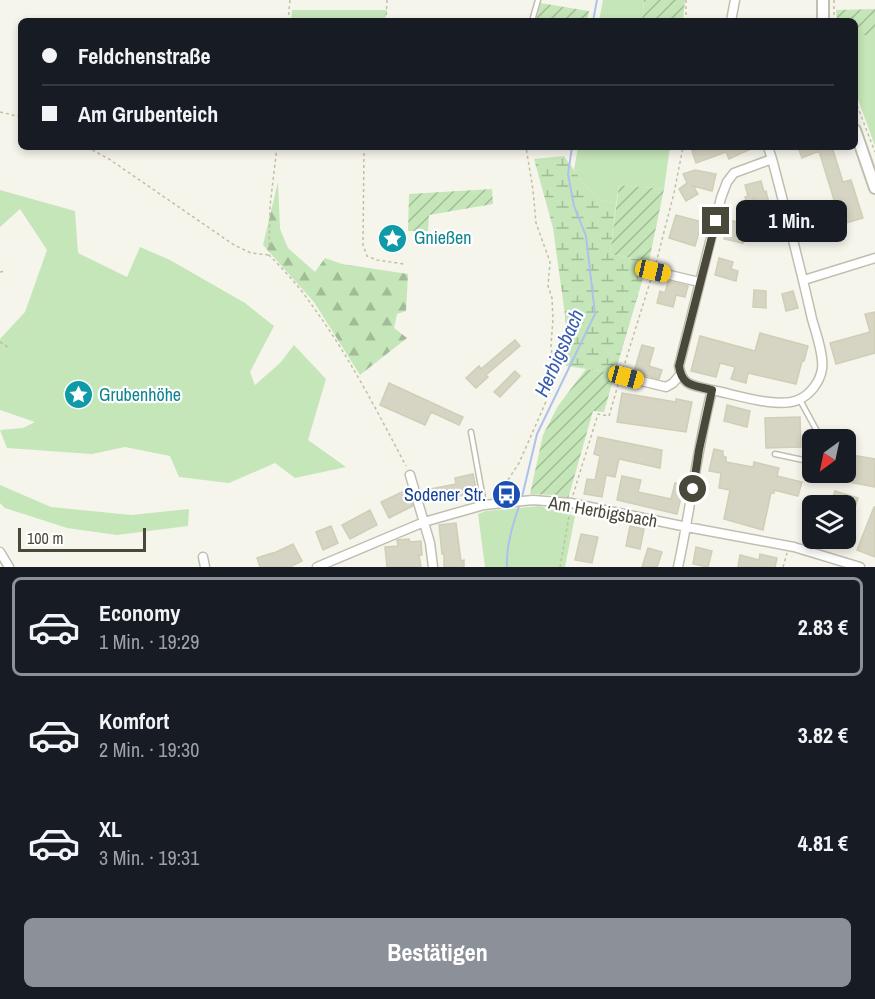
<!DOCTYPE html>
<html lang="de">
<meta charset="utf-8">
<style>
:root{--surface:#171b24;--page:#242831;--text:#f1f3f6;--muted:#9ea1a6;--line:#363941;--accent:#8c9099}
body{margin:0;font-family:"Archivo Narrow",sans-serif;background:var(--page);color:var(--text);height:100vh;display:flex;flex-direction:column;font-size:22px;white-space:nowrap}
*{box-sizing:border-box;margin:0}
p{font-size:20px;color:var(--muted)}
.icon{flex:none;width:33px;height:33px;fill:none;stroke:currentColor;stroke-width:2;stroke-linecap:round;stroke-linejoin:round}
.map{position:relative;height:567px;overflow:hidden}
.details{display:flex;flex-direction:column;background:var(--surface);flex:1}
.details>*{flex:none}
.hud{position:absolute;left:18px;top:18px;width:840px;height:132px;border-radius:9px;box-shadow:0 3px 9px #0003;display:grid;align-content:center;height:132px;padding:0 24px;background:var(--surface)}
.needle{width:39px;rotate:213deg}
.fabs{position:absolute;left:802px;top:429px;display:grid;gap:12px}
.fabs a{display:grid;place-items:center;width:54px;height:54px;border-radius:9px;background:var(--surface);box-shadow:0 3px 9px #0003;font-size:30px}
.scale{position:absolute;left:18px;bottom:15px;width:128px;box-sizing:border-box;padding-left:6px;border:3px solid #4a483a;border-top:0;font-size:16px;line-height:21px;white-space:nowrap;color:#4a483a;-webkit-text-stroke:4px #fff;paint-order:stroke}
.end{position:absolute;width:27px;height:27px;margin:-14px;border:8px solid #4a483a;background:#fff;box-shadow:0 0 0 3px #fff}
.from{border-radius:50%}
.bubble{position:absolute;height:42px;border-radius:9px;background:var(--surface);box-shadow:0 3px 9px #0003;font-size:20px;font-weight:700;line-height:42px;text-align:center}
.car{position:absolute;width:18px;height:36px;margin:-18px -9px;border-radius:8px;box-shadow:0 0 4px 2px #0007;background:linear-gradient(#f5c518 24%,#345 0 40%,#f5c518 0 76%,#345 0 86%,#f5c518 0)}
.hud b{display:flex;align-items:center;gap:21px;height:57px;font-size:22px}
.hud b+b{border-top:2px solid var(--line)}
.hud i{width:15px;height:15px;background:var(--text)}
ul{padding:10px 0 0;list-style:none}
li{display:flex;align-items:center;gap:18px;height:99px;margin:0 12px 9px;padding:0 12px;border:3px solid transparent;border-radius:9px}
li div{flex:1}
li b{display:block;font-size:22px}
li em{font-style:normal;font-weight:700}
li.active{border-color:var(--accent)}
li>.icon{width:54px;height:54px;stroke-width:1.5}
.cta{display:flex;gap:12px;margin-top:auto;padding:12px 24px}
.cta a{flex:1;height:69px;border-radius:9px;background:var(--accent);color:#fff;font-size:24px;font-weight:700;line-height:69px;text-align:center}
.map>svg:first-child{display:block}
.grass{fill:#c5e6b8}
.forest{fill:url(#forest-firs)}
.wetland{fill:url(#wetland-marsh)}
.garden{fill:url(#garden-furrows)}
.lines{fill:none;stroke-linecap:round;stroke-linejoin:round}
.stream{stroke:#aec1ed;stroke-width:2}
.building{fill:#d6d4c2;stroke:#d1ceb6;stroke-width:1.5}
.service-casing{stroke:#c0bfaf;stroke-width:7}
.minor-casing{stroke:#c0bfaf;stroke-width:11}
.tertiary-casing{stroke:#c0bfaf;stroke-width:14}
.path{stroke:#c1bfa1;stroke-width:1.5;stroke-dasharray:3 3;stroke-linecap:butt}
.service{stroke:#fff;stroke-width:4}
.minor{stroke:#fff;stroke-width:8}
.tertiary{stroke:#fff;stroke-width:10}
.route{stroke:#4a483a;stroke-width:8}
.labels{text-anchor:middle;stroke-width:4.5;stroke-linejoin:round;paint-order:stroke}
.culture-label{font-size:18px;fill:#0d838f;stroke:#fff;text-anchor:start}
.transit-label{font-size:18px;fill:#164399;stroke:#fff;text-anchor:end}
.street-label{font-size:18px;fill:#4a483a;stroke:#fff}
.water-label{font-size:20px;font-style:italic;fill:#385cb0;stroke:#fff}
</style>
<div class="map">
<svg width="875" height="567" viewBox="0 0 875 567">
<defs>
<pattern id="forest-firs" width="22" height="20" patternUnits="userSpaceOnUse" patternTransform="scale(1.5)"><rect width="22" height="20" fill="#c5e6b8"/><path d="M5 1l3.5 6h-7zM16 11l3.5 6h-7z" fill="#a2bc97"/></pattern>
<pattern id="wetland-marsh" width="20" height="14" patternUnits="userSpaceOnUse" patternTransform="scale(1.5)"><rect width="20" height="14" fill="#c5e6b8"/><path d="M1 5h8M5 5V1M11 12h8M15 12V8" fill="none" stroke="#a2bc97"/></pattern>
<pattern id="garden-furrows" width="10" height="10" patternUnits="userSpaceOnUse" patternTransform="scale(1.5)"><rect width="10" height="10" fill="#c5e6b8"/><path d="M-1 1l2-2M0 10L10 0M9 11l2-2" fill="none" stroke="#a2bc97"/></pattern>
</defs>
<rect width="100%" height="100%" fill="#f5f5ec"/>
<path class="grass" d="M603,0H644L642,21H599Z
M292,10H387L385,21H291Z
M855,35H875V146L855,91Z
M578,147H670L664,189L619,185L616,204L601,200L584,184L574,170Z
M0,190L75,211L78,253L127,277L140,247L170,260L245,303L274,326L250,372L255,385L280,363L294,345L326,379L308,440L346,467L295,478L275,463L229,483L179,477L170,456L125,447L92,454L7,448L0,430L23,428L35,422L0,410V339L25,312L47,250L20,209L0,227Z
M0,485L51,507L131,515L189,509L188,526L117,535L67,528L5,508L0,503Z
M539,506L575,516L565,567H485L478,514L486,511Z"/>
<path class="forest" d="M278,182L280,229L288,248L315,272L325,258L342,264L408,274L406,311L397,314L394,328L407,338L360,375L314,302L263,245Z"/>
<path class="wetland" d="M564,156L584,184L601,200L616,204L610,254L648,261L615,373L566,366L565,315L553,228L534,159Z"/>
<path class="garden" d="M644,0H685L683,21H642Z
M540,3L589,11L587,21H536Z
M875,9V35H855V21H837L836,10Z
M619,185L664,189L649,261L610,254Z
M492,189L493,204L429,215L428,231H408L409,194Z
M586,369L615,373L604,412L593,411L568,499L554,495L530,494L543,435L558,406Z"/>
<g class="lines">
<path class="stream" d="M593,21L597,0
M522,497L537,434L595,314L586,236L574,206L568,174L572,147
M507,567C506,545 513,524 520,503"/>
</g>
<path class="building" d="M704,147H755L729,159L726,152L696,163L692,151Z
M798,147H832L843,182L851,180L863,218L842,224L841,222L807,229L803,210L835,203L819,151L802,158Z
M695,170L716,174L712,191L693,186L698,194L686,201L679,189L687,183L683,174Z
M761,181L764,192L766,191L770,207H768L771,220L777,219L781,235L765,239L754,198L750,215L745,197L748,196L745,185Z
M676,215L702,222L695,246L669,238Z
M729,220L747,224L743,243L724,239Z
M719,258L733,262L731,269L738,271L736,281L715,275Z
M668,281L688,286L685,297L676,295L673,307L657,303L660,291L665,293Z
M754,290L766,291V308L753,307Z
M793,291L798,308L786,311L782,294Z
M875,312V353L836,364L830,343L870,332L865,314Z
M760,333L808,346L804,361H802L796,384L748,373L746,383L731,379L735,367L720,363L716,377L691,371L700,336L755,351Z
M515,340L520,346L486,375L488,377L476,388L466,378L479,366L481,369Z
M642,345L654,348L649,366L662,370L659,379L634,372Z
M515,371L520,376L500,397L494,392Z
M389,383L463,417L459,425L431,412L425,425L380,405Z
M622,393L676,402V399L692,402L686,432L617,422Z
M727,405L750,411L747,427L724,421Z
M800,417L801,447L766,448L765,418Z
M598,437L662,450L660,468L619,459L615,477L606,475L602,497L584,494L587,479L595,480L600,456L594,454Z
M714,449L723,451V456L726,457V462L753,467L754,462L779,468L777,476L802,482L798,496L774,490V493H771L763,530L724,519L730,490L719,488L721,473L709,471Z
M846,454L875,459V487L817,476L818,472H846Z
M473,474L477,493L432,501L430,489L456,484L455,478Z
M622,476L641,480L638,492L671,499L675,483L684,485L677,514L617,500Z
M406,490L413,506L389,518L381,502Z
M835,491L858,498L848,531H846V506H830Z
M874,507H875V557L857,550Z
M370,510L377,525L350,539L342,525Z
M456,523L461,561L464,560V567H444V553L442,554L439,525Z
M331,526L338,543L323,550L316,532Z
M630,526L644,529L640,549L626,546Z
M581,534L598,537L592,563L575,560Z
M409,539L410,542L421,541L422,555H419L421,567H387L385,547L398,546L397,540Z
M293,544L302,561L290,567H260L257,558L272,553V554Z
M696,547L712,551L708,567L693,564Z
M648,548L662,552L657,567H642Z
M760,554L777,558L775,567H738L740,555L759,560Z"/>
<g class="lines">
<defs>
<path id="service" d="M532,21L538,0
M800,400L818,433L819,440
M471,432L484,504
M775,454L808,461L813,458"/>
<path id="minor" d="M731,21L735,0
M653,271L699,282
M804,280L875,258
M621,376L666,387L673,383L680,375
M712,390C694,385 682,387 679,366L721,198L727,182L734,173L772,159
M410,475L430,543L433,567
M0,552L9,567
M203,557L205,567
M317,567L424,522L484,505L533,500L571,503L687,527L794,547L860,567
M678,567C691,508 697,448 712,390C734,394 777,409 798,400C810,395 820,382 822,369C824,355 816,333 812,319C800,265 786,212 772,159L768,147"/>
<path id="tertiary" d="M823,0V21
M855,130L875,188"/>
</defs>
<use href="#service" class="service-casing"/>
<use href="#minor" class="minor-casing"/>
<use href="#tertiary" class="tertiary-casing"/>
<path class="path" d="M686,0V21
M834,0V21
M288,21L290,0
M386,21L387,0
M855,100L875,152
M0,112L21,117
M87,147L109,159L234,245L251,253L269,255
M277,147L270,206L269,255C284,270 299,286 311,304C348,354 377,411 406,466
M364,147L363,245L367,256L377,260L404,264
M656,263L674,193L683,147
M0,272L6,271
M0,342L8,347
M623,369L651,279
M508,480L519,463L555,381L551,345L553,319L552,298L548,286L550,262L536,223L533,190L526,147
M573,495L598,414L609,416L618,385
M560,567L570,511
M783,567L787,553"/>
<use href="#service" class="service"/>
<use href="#minor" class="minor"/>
<use href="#tertiary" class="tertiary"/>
</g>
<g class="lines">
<path class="route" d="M693,489L699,450L712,390C694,385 682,387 679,366L716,221"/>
</g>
<defs>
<symbol id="sight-disc" viewBox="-11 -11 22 22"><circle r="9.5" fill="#0f9aa8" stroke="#fff"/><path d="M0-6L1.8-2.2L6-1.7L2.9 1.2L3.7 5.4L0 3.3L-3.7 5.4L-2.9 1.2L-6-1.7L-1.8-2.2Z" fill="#fff"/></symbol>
<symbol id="bus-disc" viewBox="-11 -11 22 22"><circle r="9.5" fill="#1a4fb4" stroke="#fff"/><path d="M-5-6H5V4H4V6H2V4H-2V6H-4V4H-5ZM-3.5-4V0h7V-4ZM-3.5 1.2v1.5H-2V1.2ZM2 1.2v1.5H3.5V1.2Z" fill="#fff"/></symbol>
</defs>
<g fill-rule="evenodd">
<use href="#sight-disc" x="376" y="222" width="33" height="33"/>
<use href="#sight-disc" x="62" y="378" width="33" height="33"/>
<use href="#bus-disc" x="490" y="478" width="33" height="33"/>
</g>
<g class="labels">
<g class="culture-label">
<text x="414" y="244">Gnießen</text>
<text x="99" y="401">Grubenhöhe</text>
</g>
<g class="transit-label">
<text x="486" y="501">Sodener Str.</text>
</g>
<g class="street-label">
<text transform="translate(603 512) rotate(10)" y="6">Am Herbigsbach</text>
</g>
<g class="water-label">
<text transform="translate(559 353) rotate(-66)" y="7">Herbigsbach</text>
</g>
</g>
</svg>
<div class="fabs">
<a><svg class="needle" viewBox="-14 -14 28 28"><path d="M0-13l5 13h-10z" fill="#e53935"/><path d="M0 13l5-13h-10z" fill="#9ea1a6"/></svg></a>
<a><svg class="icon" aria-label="layers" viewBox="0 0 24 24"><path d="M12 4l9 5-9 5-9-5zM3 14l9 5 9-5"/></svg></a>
</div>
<div class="scale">100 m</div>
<i class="end from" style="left:693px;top:489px"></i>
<i class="end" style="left:716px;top:221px"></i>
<div class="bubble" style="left:736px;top:200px;width:111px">1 Min.</div>
<i class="car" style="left:653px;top:271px;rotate:103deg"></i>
<i class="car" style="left:626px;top:377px;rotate:105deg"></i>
<div class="hud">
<b><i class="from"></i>Feldchenstraße</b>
<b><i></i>Am Grubenteich</b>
</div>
</div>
<section class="details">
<ul>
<li class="active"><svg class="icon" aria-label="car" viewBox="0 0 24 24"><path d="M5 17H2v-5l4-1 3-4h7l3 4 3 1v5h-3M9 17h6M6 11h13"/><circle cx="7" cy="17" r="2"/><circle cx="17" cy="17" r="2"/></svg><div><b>Economy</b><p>1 Min. · 19:29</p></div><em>2.83 €</em></li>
<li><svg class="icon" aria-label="car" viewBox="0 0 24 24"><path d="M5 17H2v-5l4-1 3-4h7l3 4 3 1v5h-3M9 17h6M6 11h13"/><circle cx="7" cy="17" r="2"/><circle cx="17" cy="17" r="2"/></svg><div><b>Komfort</b><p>2 Min. · 19:30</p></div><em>3.82 €</em></li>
<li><svg class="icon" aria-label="car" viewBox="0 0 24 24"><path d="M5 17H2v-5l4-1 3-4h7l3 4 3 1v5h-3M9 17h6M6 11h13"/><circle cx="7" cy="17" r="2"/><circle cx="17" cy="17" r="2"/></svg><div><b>XL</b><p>3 Min. · 19:31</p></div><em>4.81 €</em></li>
</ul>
<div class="cta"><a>Bestätigen</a></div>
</section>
